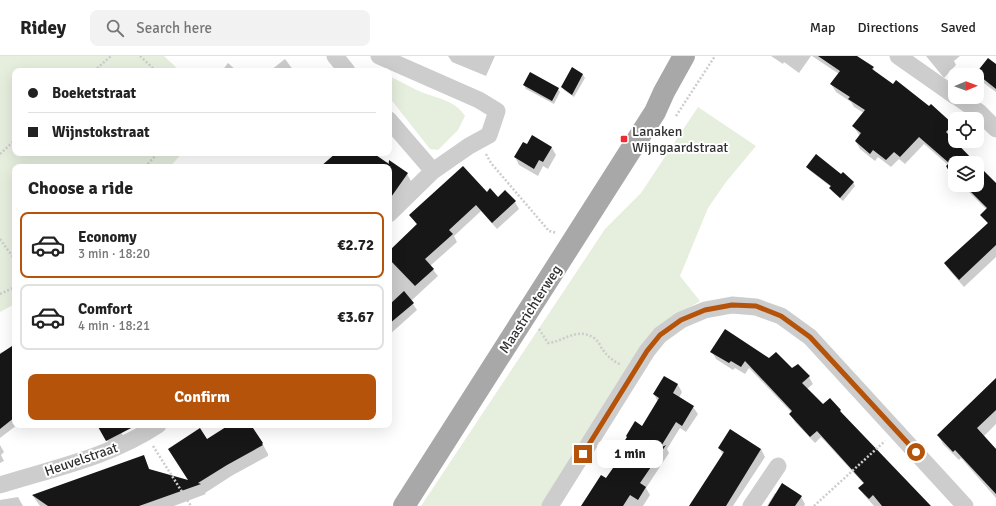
<!DOCTYPE html>
<meta charset="utf-8">
<style>
:root{--surface:#fff;--page:#f2f2f2;--text:#222;--muted:#767676;--line:#e0e0e0;--accent:#b45309}
body{margin:0;font-family:Signika,sans-serif;background:var(--page);color:var(--text);height:100vh;display:flex;flex-direction:column;font-size:15px;white-space:nowrap}
*{box-sizing:border-box;margin:0}
p{font-size:13px;color:var(--muted)}
.icon{flex:none;width:22px;height:22px;fill:none;stroke:currentColor;stroke-width:2;stroke-linecap:round;stroke-linejoin:round}
.map{position:relative;flex:1;overflow:hidden}
.drawer{position:absolute;left:12px;top:108px;width:380px;height:264px;display:flex;flex-direction:column;background:var(--surface);border-radius:8px;box-shadow:0 4px 16px #0002}
.drawer>*{flex:none}
.top-card{position:absolute;left:12px;top:12px;width:380px;height:88px;border-radius:8px;box-shadow:0 4px 16px #0002;display:grid;align-content:center;height:88px;padding:0 16px;background:var(--surface)}
.needle{width:26px;rotate:89deg}
.tools{position:absolute;left:948px;top:12px;display:grid;gap:8px}
.tools a{display:grid;place-items:center;width:36px;height:36px;border-radius:8px;background:var(--surface);box-shadow:0 4px 16px #0002;font-size:20px}
.end{position:absolute;width:18px;height:18px;margin:-9px;border:5px solid #b45309;background:#fff;box-shadow:0 0 0 2px #fff}
.from{border-radius:50%}
.bubble{position:absolute;height:28px;border-radius:8px;background:var(--surface);box-shadow:0 4px 16px #0002;font-size:13px;font-weight:700;line-height:28px;text-align:center}
.top-card b{display:flex;align-items:center;gap:14px;height:38px;font-size:15px}
.top-card b+b{border-top:1px solid var(--line)}
.top-card i{width:10px;height:10px;background:var(--text)}
ul{padding:0;list-style:none}
li{display:flex;align-items:center;gap:12px;height:66px;margin:0 8px 6px;padding:0 8px;border:2px solid var(--line);border-radius:8px}
li div{flex:1}
li b{display:block;font-size:15px}
li em{font-style:normal;font-weight:700}
li.active{border-color:var(--accent)}
li>.icon{width:36px;height:36px;stroke-width:1.5}
h2{padding:0 16px;font-size:18px;line-height:48px}
.cta{display:flex;gap:8px;margin-top:auto;padding:8px 16px}
.cta a{flex:1;height:46px;border-radius:8px;background:var(--accent);color:#fff;font-size:16px;font-weight:700;line-height:46px;text-align:center}
header{display:flex;align-items:center;gap:24px;box-sizing:border-box;height:56px;padding:0 20px;background:var(--surface);border-bottom:1px solid var(--line)}
header strong{font-size:19px}
nav{display:flex;gap:22px;margin-inline-start:auto;font-size:14px}
.search{width:280px;height:36px;background:var(--page);display:flex;align-items:center;gap:10px;box-sizing:border-box;padding:0 14px;border-radius:8px;color:var(--muted);font-size:15px}
.map>svg:first-child{display:block}
.green{fill:#e6eede}
.shadow{fill:#0003}
.building{fill:#171717}
.lines{fill:none;stroke-linecap:round;stroke-linejoin:round}
.path{stroke:#cdcdcd;stroke-width:2.5;stroke-dasharray:2 2;stroke-linecap:butt}
.minor{stroke:#cdcdcd;stroke-width:17}
.major{stroke:#a8a8a8;stroke-width:22}
.route{stroke:#b45309;stroke-width:5}
.poi-dot{fill:#f02932;stroke:#fff;stroke-width:1.5}
.labels{text-anchor:middle;stroke-width:4;stroke-linejoin:round;paint-order:stroke}
.poi-label{font-size:14px;fill:#303030;stroke:#fff;text-anchor:start}
.street-label{font-size:14px;fill:#303030;stroke:#fff}
</style>
<header>
<strong>Ridey</strong>
<div class="search"><svg class="icon" aria-label="search" viewBox="0 0 24 24"><circle cx="10" cy="10" r="6"/><path d="M15 15l6 6"/></svg>Search here</div>
<nav><a>Map</a><a>Directions</a><a>Saved</a></nav>
</header>
<div class="map">
<svg width="996" height="450" viewBox="0 0 996 450">
<rect width="100%" height="100%" fill="#fff"/>
<path class="green" d="M0,0H164L180,15H15V97H182L170,111H15V248L0,256Z
M389,20C400,25 410,31 421,36C436,42 455,44 465,60L458,74L438,94L430,93L389,41Z
M698,51L756,90L726,126L708,152L680,220L700,245L684,255L643,290L542,450H421L605,173L641,137Z"/>
<path class="shadow" d="M448,0H495L486,20L452,6Z
M771,0H811L799,17L784,6L783,8Z
M812,0H851L873,12L876,17L952,69L955,73V78L951,83L975,107H955V124L947,110L948,109L924,88L905,108L899,103L891,111L878,101L875,105L860,93L856,86L860,80L853,70L864,57L854,51L851,46L836,36L831,28L839,18Z
M926,0H960L954,5L956,9L944,22Z
M285,3L294,15H272L271,14Z
M228,7L237,15H222Z
M996,10V36L981,25L977,17Z
M572,13L583,19L585,22L574,41L564,34L562,31Z
M524,29L558,33L560,36L554,48L526,33Z
M533,80L552,92L556,99L548,113L543,110L538,120L519,109L515,101L527,90Z
M338,97H371L386,108L389,105L407,118L411,125L389,150V111H328Z
M977,109L996,128V201L964,231L950,215L945,208L988,168L982,159L987,154L962,129H977Z
M807,111L841,120L853,126L855,130L843,145L832,135L831,131L809,114Z
M487,138L498,142L515,146L519,153L497,173L481,155L454,180L457,186L430,210L438,220L411,245L417,254L389,279V196L417,169L411,160Z
M15,290V369H17L0,382V297Z
M712,296L769,304L809,321L813,328L807,333L823,350L830,344L840,355L845,362L930,450H874L864,439L860,432L864,428L821,381L815,387L795,366L790,358L792,357L749,312L745,318L735,312L733,314L716,303Z
M665,321L678,329L682,336L679,342L693,351L698,358L686,376L680,372L667,393L669,397L646,432L650,439L643,450H581L606,424L634,404L626,399L622,392L643,371L658,346L654,338Z
M996,325V368L983,381L995,393L996,392V442L961,402L959,404L943,388L938,379Z
M98,369H117L126,385L111,391Z
M231,369H250L262,387L268,398V400L233,419L205,437L206,438L174,450H40L33,440L143,400L150,414L190,426L207,384Z
M0,389L4,396L1,399L4,405L0,407Z
M719,392L761,393L765,401L733,450H690L723,399Z
M775,437L801,441L805,448L804,450H767Z
M18,441L23,450H0V444Z"/>
<path class="building" d="M818,0H857L874,11L872,13L893,28L896,24L929,50L931,48L953,68L946,76L976,107H955V120L953,122L946,110L949,107L919,81L900,101L894,96L886,104L873,94L870,98L855,85L861,77L852,70L865,54L848,43L850,41L830,28L840,15Z
M988,2L996,8V33L976,17Z
M572,11L583,18L572,39L561,31Z
M530,16L559,32L552,45L523,29Z
M532,79L552,91L543,106L539,104L534,113L514,101L523,86L527,88Z
M336,97H373L389,108V104L408,117L389,144V111H320Z
M816,98L841,118L843,116L854,126L840,142L829,132L831,130L806,111Z
M977,108L996,127V189L959,224L944,207L988,167L980,159L987,152L964,129H977Z
M463,110L487,136L490,132L498,141L505,134L516,145L492,167L476,149L449,174L453,178L425,203L434,213L415,230L389,203V195L417,168L409,159Z
M404,235L414,247L389,268V249Z
M725,273L769,302L776,296L792,312L798,308L810,320L802,327L823,348L830,342L841,354L840,355L931,450H882L873,439L869,443L858,432L864,427L817,375L810,381L789,358L792,355L745,305L741,311L731,305L729,307L710,296Z
M15,288V361L0,373V298Z
M664,320L678,328L673,337L694,350L682,370L676,366L660,392L666,389L640,427L646,431L638,444L630,439L623,450H581L601,419L606,422L613,412L636,402L620,392L627,381L626,380L635,365L642,370L659,342L653,338Z
M996,322V354L977,372L996,393V438L955,394L953,396L937,379Z
M97,369H137L106,385Z
M229,369H251L263,387L262,388L263,389L227,409L198,427L201,428L139,450H48L32,439L144,399L149,413L188,424L168,393L200,372L207,383Z
M730,373L761,393L726,450H689L724,396L718,392Z
M782,427L802,440L795,450H768Z"/>
<g class="lines">
<path class="path" d="M140,0L156,15
M94,15L111,0
M676,60L715,0
M0,98L15,84
M486,98L491,107L549,175L557,177
M145,111L158,97
M0,183L15,204
M0,238L15,231
M539,273L548,287C559,286 568,279 578,278C585,277 594,280 598,286C600,288 601,292 603,294C608,301 613,305 620,308
M153,390L191,450
M814,450L885,385"/>
<path class="minor" d="M335,0L347,15
M379,0L479,44L497,55L489,79L469,90L433,115L389,158
M898,0L955,40
M957,41L979,56L996,73
M389,64L433,115
M0,429C54,412 110,401 158,369
M550,450L647,295L660,279L681,264L705,254L732,249L756,251L781,260L810,281L965,450
M751,450L778,410"/>
<path class="major" d="M404,450L655,56L664,36L684,0"/>
</g>
<g class="lines">
<path class="route" d="M583,398L647,295L660,279L681,264L705,254L732,249L756,250L781,260L810,281L916,396"/>
</g>
<rect class="poi-dot" x="620" y="79" width="8" height="8" rx="2"/>
<g class="labels">
<g class="poi-label">
<text x="632" y="80">Lanaken<tspan x="632" dy="16">Wijngaardstraat</tspan></text>
</g>
<g class="street-label">
<text transform="translate(530 253) rotate(-57)" y="5">Maastrichterweg</text>
<text transform="translate(81 403) rotate(-19)" y="5">Heuvelstraat</text>
</g>
</g>
</svg>
<div class="tools">
<a><svg class="needle" viewBox="-14 -14 28 28"><path d="M0-13l5 13h-10z" fill="#e53935"/><path d="M0 13l5-13h-10z" fill="#767676"/></svg></a>
<a><svg class="icon" aria-label="locate" viewBox="0 0 24 24"><circle cx="12" cy="12" r="6"/><path d="M12 2v4M12 18v4M2 12h4M18 12h4"/></svg></a>
<a><svg class="icon" aria-label="layers" viewBox="0 0 24 24"><path d="M12 4l9 5-9 5-9-5zM3 14l9 5 9-5"/></svg></a>
</div>
<i class="end from" style="left:916px;top:396px"></i>
<i class="end" style="left:583px;top:398px"></i>
<div class="bubble" style="left:597px;top:384px;width:66px">1 min</div>
<div class="top-card">
<b><i class="from"></i>Boeketstraat</b>
<b><i></i>Wijnstokstraat</b>
</div>
<section class="drawer">
<h2>Choose a ride</h2>
<ul>
<li class="active"><svg class="icon" aria-label="car" viewBox="0 0 24 24"><path d="M5 17H2v-5l4-1 3-4h7l3 4 3 1v5h-3M9 17h6M6 11h13"/><circle cx="7" cy="17" r="2"/><circle cx="17" cy="17" r="2"/></svg><div><b>Economy</b><p>3 min · 18:20</p></div><em>€2.72</em></li>
<li><svg class="icon" aria-label="car" viewBox="0 0 24 24"><path d="M5 17H2v-5l4-1 3-4h7l3 4 3 1v5h-3M9 17h6M6 11h13"/><circle cx="7" cy="17" r="2"/><circle cx="17" cy="17" r="2"/></svg><div><b>Comfort</b><p>4 min · 18:21</p></div><em>€3.67</em></li>
</ul>
<div class="cta"><a>Confirm</a></div>
</section>
</div>
